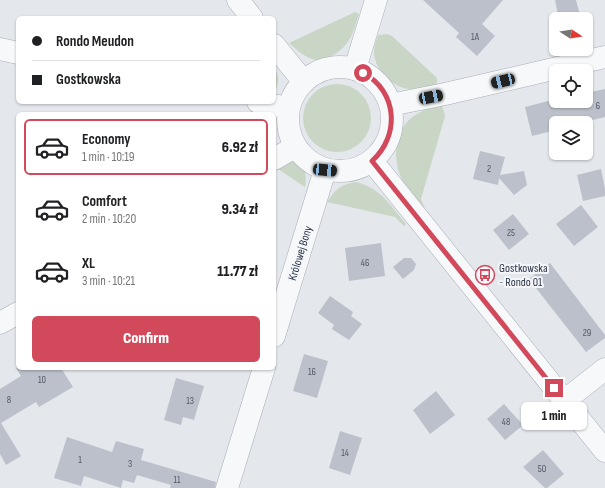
<!DOCTYPE html>
<meta charset="utf-8">
<style>
:root{--surface:#fff;--page:#f6f6f6;--text:#202124;--muted:#757577;--line:#e0e0e0;--accent:#d1495b}
body{margin:0;font-family:"Sofia Sans Condensed",sans-serif;background:var(--page);color:var(--text);height:100vh;display:flex;flex-direction:column;font-size:15px;white-space:nowrap}
*{box-sizing:border-box;margin:0}
p{font-size:13px;color:var(--muted)}
.icon{flex:none;width:22px;height:22px;fill:none;stroke:currentColor;stroke-width:2;stroke-linecap:round;stroke-linejoin:round}
.map{position:relative;flex:1;overflow:hidden}
.panel{position:absolute;left:16px;top:112px;width:260px;height:258px;display:flex;flex-direction:column;background:var(--surface);border-radius:6px;box-shadow:0 1px 3px #0004}
.panel>*{flex:none}
.hud{position:absolute;left:16px;top:16px;width:260px;height:88px;border-radius:6px;box-shadow:0 1px 3px #0004;display:grid;align-content:center;height:88px;padding:0 16px;background:var(--surface)}
.needle{width:26px;rotate:102deg}
.controls{position:absolute;left:549px;top:12px;display:grid;gap:8px}
.controls a{display:grid;place-items:center;width:44px;height:44px;border-radius:6px;background:var(--surface);box-shadow:0 1px 3px #0004;font-size:20px}
.end{position:absolute;width:18px;height:18px;margin:-9px;border:5px solid #d1495b;background:#fff;box-shadow:0 0 0 2px #fff}
.from{border-radius:50%}
.bubble{position:absolute;height:28px;border-radius:6px;background:var(--surface);box-shadow:0 1px 3px #0004;font-size:13px;font-weight:800;line-height:28px;text-align:center}
.car{position:absolute;width:12px;height:24px;margin:-12px -6px;border-radius:5px;box-shadow:0 0 3px 1px #0007;background:linear-gradient(#222 24%,#8ab4d8 0 40%,#222 0 76%,#8ab4d8 0 86%,#222 0)}
.hud b{display:flex;align-items:center;gap:14px;height:38px;font-size:15px}
.hud b+b{border-top:1px solid var(--line)}
.hud i{width:10px;height:10px;background:var(--text)}
ul{padding:7px 0 0;list-style:none}
li{display:flex;align-items:center;gap:12px;height:56px;margin:0 8px 6px;padding:0 8px;border:2px solid transparent;border-radius:6px}
li div{flex:1}
li b{display:block;font-size:15px}
li em{font-style:normal;font-weight:800}
li.selected{border-color:var(--accent)}
li>.icon{width:36px;height:36px;stroke-width:1.5}
.cta{display:flex;gap:8px;margin-top:auto;padding:8px 16px}
.cta a{flex:1;height:46px;border-radius:6px;background:var(--accent);color:#fff;font-size:16px;font-weight:800;line-height:46px;text-align:center}
.map>svg:first-child{display:block}
.green{fill:#c9d6c5}
.building{fill:#bbc0ca}
.lines{fill:none;stroke-linecap:round;stroke-linejoin:round}
.minor-casing{stroke:#a9aeb7;stroke-width:23}
.minor{stroke:#f7f8fa;stroke-width:22}
.route{stroke:#d1495b;stroke-width:5}
.labels{text-anchor:middle;stroke-width:4;stroke-linejoin:round;paint-order:stroke}
.number-label{font-size:10px;fill:#4f5766}
.street-label{font-size:12px;fill:#2b3445;stroke:#f4f6f9}
.poi-label{font-size:12px;fill:#2b3445;stroke:#f4f6f9;text-anchor:start}
</style>
<div class="map">
<svg width="605" height="488" viewBox="0 0 605 488">
<rect width="100%" height="100%" fill="#e4e7ec"/>
<path class="green" d="M355,12L359,14C356,22 354,33 349,40C342,52 325,63 312,59C303,56 296,49 289,43Z
M387,34L392,36L437,78V86C427,88 418,89 409,89C391,87 373,68 374,50C374,45 377,40 378,35Z
M274,67C279,75 280,84 274,92Z
M303 118a34 34 0 1 1 68 0a34 34 0 1 1-68 0Z
M442,105L445,116L421,199L425,209L424,210C415,199 405,188 400,175C394,158 394,136 407,122C411,117 419,113 424,110C430,107 436,107 442,105Z
M292,161C306,164 307,176 305,187L275,167Z
M356,182C381,188 391,206 406,224L404,226L395,217L327,202C336,189 340,185 356,182Z"/>
<path class="building" d="M423,0H503L482,24L495,36L477,56L456,37L459,33Z
M555,0H576L581,19H559Z
M605,89V117L580,123H556V130L532,136L525,107L556,99V101H586V93Z
M480,151L505,157L500,175L524,171L527,185L514,195L499,178L498,185L473,179Z
M601,169L605,189V196L583,201L577,175Z
M581,205L598,227L574,246L556,224Z
M513,214L529,234L509,250L493,230Z
M381,243L385,276L349,281L345,248Z
M404,258H411L416,264L414,270L403,279L393,267Z
M550,263L605,335V338L586,352L529,279Z
M330,296L353,312L351,316L362,324L349,340L332,329L334,325L318,313Z
M304,354L328,361L317,398L293,391Z
M16,368H61L73,387L39,407L36,402L1,423L21,456L6,465L0,454V389L21,376Z
M176,378L204,386L194,420L183,417L181,425L164,420Z
M436,391L455,415L430,434L413,410Z
M504,404L523,425L505,440L487,419Z
M340,431L362,438L350,475L329,468Z
M67,437L112,452L116,441L144,449L141,460L216,482L215,488H170L171,485L137,475L134,483L123,480L121,488L84,476L81,486L54,478Z
M543,450L564,474L547,488H545L523,467Z"/>
<g class="lines">
<defs>
<path id="minor" d="M238,0L252,18
M274,45L304,82
M0,49L18,53
M288 119a52 52 0 1 1 104 0a52 52 0 1 1-104 0Z
M355,69L376,0
M258,102L288,108
M390,105L445,94L605,57
M274,159L295,147
M372,161L605,451
M0,323L18,313
M274,336L325,170
M564,401L605,369
M227,488L264,368"/>
</defs>
<use href="#minor" class="minor-casing"/>
<use href="#minor" class="minor"/>
</g>
<g class="lines">
<path class="route" d="M363,73C398,91 400,136 372,161L554,388"/>
</g>
<defs>
<symbol id="bus-ring" viewBox="-11 -11 22 22"><circle r="9.5" fill="#f4f6f9" stroke="#d1495b" stroke-width="1.5"/><path d="M-5-6H5V4H4V6H2V4H-2V6H-4V4H-5ZM-3.5-4V0h7V-4ZM-3.5 1.2v1.5H-2V1.2ZM2 1.2v1.5H3.5V1.2Z" fill="#d1495b"/></symbol>
</defs>
<g fill-rule="evenodd">
<use href="#bus-ring" x="474" y="264" width="22" height="22"/>
</g>
<g class="labels">
<g class="number-label">
<text x="475" y="40">1A</text>
<text x="598" y="109">6</text>
<text x="489" y="172">2</text>
<text x="511" y="236">25</text>
<text x="365" y="266">46</text>
<text x="587" y="336">29</text>
<text x="312" y="375">16</text>
<text x="42" y="383">10</text>
<text x="9" y="403">8</text>
<text x="190" y="404">13</text>
<text x="506" y="425">48</text>
<text x="345" y="456">14</text>
<text x="80" y="463">1</text>
<text x="130" y="467">3</text>
<text x="542" y="472">50</text>
<text x="177" y="483">11</text>
</g>
<g class="street-label">
<text transform="translate(300 253) rotate(-73)" y="4">Królowej Bony</text>
</g>
<g class="poi-label">
<text x="499" y="272">Gostkowska<tspan x="499" dy="14">- Rondo 01</tspan></text>
</g>
</g>
</svg>
<div class="controls">
<a><svg class="needle" viewBox="-14 -14 28 28"><path d="M0-13l5 13h-10z" fill="#e53935"/><path d="M0 13l5-13h-10z" fill="#757577"/></svg></a>
<a><svg class="icon" aria-label="locate" viewBox="0 0 24 24"><circle cx="12" cy="12" r="6"/><path d="M12 2v4M12 18v4M2 12h4M18 12h4"/></svg></a>
<a><svg class="icon" aria-label="layers" viewBox="0 0 24 24"><path d="M12 4l9 5-9 5-9-5zM3 14l9 5 9-5"/></svg></a>
</div>
<i class="end from" style="left:363px;top:73px"></i>
<i class="end" style="left:554px;top:388px"></i>
<div class="bubble" style="left:521px;top:402px;width:66px">1 min</div>
<i class="car" style="left:503px;top:81px;rotate:257deg"></i>
<i class="car" style="left:431px;top:97px;rotate:79deg"></i>
<i class="car" style="left:325px;top:170px;rotate:95deg"></i>
<div class="hud">
<b><i class="from"></i>Rondo Meudon</b>
<b><i></i>Gostkowska</b>
</div>
<section class="panel">
<ul>
<li class="selected"><svg class="icon" aria-label="car" viewBox="0 0 24 24"><path d="M5 17H2v-5l4-1 3-4h7l3 4 3 1v5h-3M9 17h6M6 11h13"/><circle cx="7" cy="17" r="2"/><circle cx="17" cy="17" r="2"/></svg><div><b>Economy</b><p>1 min · 10:19</p></div><em>6.92 zł</em></li>
<li><svg class="icon" aria-label="car" viewBox="0 0 24 24"><path d="M5 17H2v-5l4-1 3-4h7l3 4 3 1v5h-3M9 17h6M6 11h13"/><circle cx="7" cy="17" r="2"/><circle cx="17" cy="17" r="2"/></svg><div><b>Comfort</b><p>2 min · 10:20</p></div><em>9.34 zł</em></li>
<li><svg class="icon" aria-label="car" viewBox="0 0 24 24"><path d="M5 17H2v-5l4-1 3-4h7l3 4 3 1v5h-3M9 17h6M6 11h13"/><circle cx="7" cy="17" r="2"/><circle cx="17" cy="17" r="2"/></svg><div><b>XL</b><p>3 min · 10:21</p></div><em>11.77 zł</em></li>
</ul>
<div class="cta"><a>Confirm</a></div>
</section>
</div>
